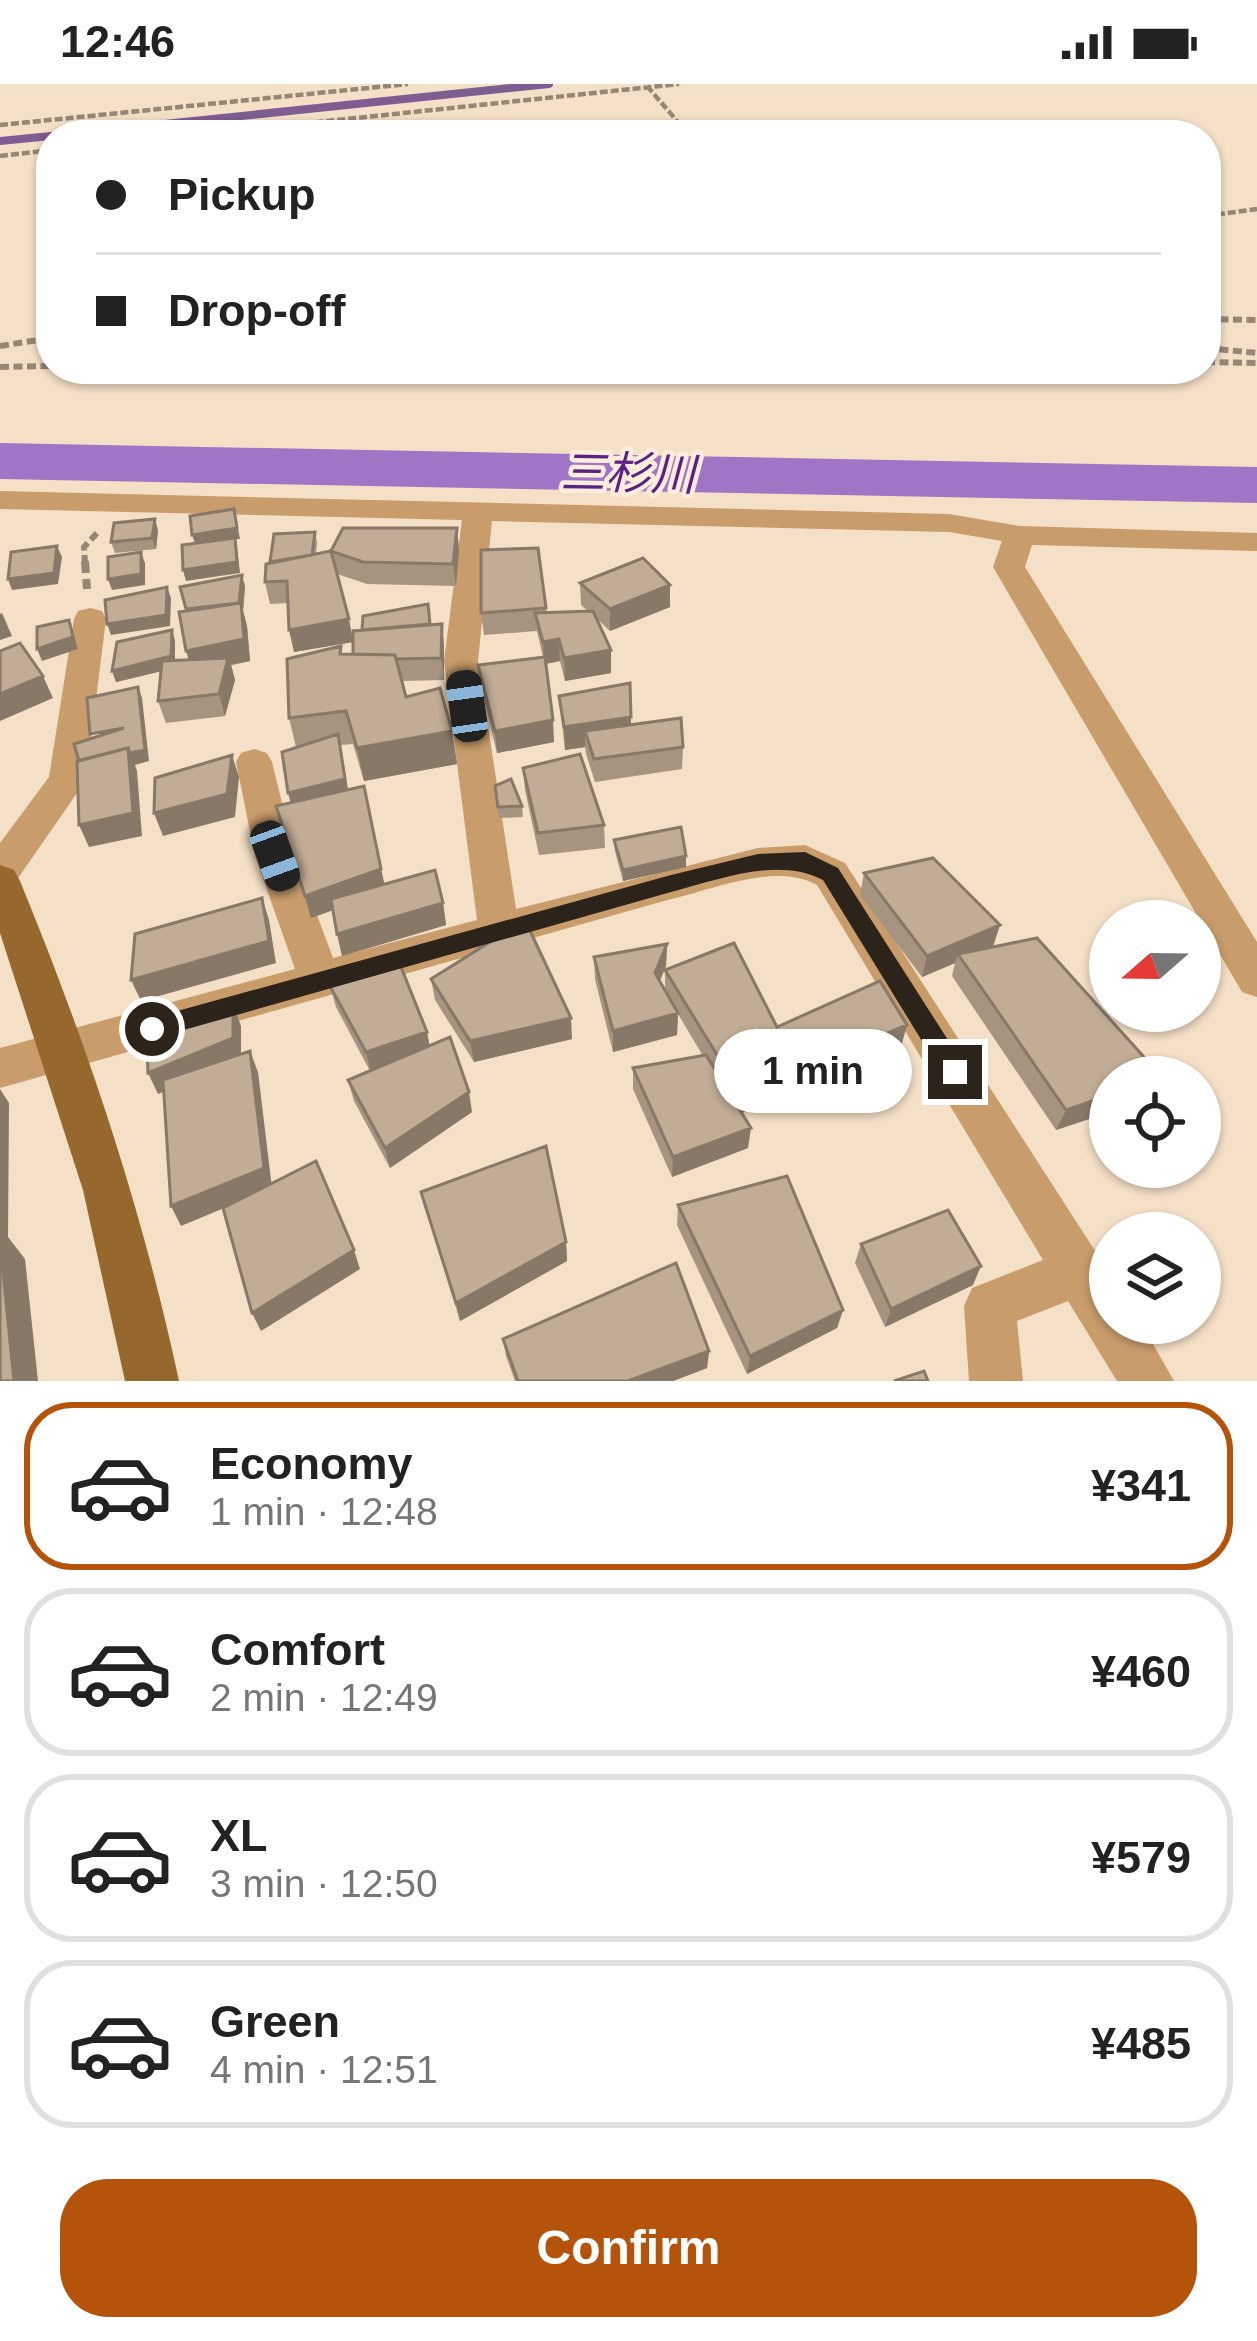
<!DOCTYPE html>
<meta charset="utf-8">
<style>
:root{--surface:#fff;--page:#f6f6f6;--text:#222;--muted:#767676;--line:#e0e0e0;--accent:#b45309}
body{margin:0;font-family:Arial,"Noto Sans JP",sans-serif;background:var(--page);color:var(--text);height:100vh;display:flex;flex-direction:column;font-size:45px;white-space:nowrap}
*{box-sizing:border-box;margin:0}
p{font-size:39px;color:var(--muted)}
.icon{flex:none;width:66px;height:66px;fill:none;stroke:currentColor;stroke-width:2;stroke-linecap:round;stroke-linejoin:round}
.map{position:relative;height:1297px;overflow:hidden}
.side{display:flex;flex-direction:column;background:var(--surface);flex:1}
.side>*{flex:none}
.top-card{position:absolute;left:36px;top:36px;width:1185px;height:264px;border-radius:48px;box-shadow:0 3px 9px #0004;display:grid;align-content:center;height:264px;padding:0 60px;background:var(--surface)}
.needle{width:78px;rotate:250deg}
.fabs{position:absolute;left:1089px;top:816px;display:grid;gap:24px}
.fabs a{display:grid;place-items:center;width:132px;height:132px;border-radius:50%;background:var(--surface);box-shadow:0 3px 9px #0004;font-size:60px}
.end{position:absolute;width:54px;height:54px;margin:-27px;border:15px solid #2c241b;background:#fff;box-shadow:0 0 0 6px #fff}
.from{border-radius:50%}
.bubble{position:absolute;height:84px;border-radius:42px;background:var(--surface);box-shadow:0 3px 9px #0004;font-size:39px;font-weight:700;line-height:84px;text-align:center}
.car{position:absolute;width:36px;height:72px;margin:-36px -18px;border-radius:15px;box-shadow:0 0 9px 3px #0007;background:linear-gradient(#222 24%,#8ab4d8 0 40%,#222 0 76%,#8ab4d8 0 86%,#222 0)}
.top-card b{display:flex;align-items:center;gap:42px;height:114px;font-size:45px}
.top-card b+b{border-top:3px solid var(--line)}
.top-card i{width:30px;height:30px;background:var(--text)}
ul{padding:21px 0 0;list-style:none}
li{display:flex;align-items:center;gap:36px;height:168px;margin:0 24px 18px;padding:0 36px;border:6px solid var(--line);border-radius:48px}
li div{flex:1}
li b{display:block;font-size:45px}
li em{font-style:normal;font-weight:700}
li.current{border-color:var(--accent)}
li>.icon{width:108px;height:108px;stroke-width:1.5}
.action{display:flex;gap:24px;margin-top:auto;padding:24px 60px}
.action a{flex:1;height:138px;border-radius:48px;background:var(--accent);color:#fff;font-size:48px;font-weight:700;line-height:138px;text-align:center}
.status{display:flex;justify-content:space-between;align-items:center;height:84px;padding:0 60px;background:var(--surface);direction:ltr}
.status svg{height:33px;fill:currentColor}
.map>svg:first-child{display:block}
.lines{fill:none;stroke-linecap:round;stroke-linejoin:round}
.stream{stroke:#7e5d93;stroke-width:8}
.river{fill:#a175c6;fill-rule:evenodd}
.path-far2{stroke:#958675;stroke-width:4.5;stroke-dasharray:8 3;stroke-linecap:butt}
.path-far1{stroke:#958675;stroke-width:6;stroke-dasharray:9 4.5;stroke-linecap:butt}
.path{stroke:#958675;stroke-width:8;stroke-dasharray:12 6;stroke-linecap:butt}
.minor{fill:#c89c6b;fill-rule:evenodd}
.major{fill:#96682e;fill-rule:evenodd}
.wall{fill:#a69480}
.shaded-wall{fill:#877868}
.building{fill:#c1ac95;stroke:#877868;stroke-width:3}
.route{fill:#2c241b}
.labels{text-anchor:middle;stroke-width:9;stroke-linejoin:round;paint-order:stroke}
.water-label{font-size:45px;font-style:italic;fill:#5c2283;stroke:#feedda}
</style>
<div class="status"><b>12:46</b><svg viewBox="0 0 49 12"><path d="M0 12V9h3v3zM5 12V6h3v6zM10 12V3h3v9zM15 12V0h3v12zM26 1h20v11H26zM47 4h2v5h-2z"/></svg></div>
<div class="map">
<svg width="1257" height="1297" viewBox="0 0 1257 1297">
<rect width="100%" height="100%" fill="#f4dfc7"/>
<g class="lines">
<path class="stream" d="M58,51L549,0
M0,57L51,52"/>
<path class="river" d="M0,359L1257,383V419L0,395Z"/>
<path class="path-far2" d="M647,2L689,51
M0,41L408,0
M195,51L679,0
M0,72L51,66
M1206,132L1257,125"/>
<path class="path-far1" d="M1206,235L1257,236
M0,262L51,254
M1206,264L1257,269
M1206,278L1257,279
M0,283L51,282
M85,480L84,463L98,448"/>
<path class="path" d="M85,477L87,505"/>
<path class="minor" d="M0,407L949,430L1020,442L1257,449V467L1032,461L1025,483L1257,858V913L1242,908L993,483L1002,457L949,448L492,437L478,577L516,825L758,764L805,761L845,779L1110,1190V1239H1141L1174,1297H1117L1068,1217L1017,1237L1023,1297H969L964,1222L972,1204L1043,1176L817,801C776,778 715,805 671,815L0,1004V964L295,885L255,772L236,678L241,669L254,665L267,669L272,678L295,772L333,874L477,836L444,577L462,436L0,425Z
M90,524L102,527L106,535L86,696L14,800L0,805V759L49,693L74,535L78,527Z"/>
<path class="major" d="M0,781L14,786L20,797C87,960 142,1124 179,1297H125L83,1106L0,849Z"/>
</g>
<path class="wall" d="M457,444L459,466L456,502L367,500L337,490L353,555L442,540L444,562V596L402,597L406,613L452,647L457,680L364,697L353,660L341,661L348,705L364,702L384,800L443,819L446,841L342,872L333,826L311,834L276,722L290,719L296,663L289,634L342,570H353V558L294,568L288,519L270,520L265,498L270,479L315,448L317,459L316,470Z
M158,446L156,465L115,469L111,458Z
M538,464L547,529L589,528L581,521L580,499L670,501V523L610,547L596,534L611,589L565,597L560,577L546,580L554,658L497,669L481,603L478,581L543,573L537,547L484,551L481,529Z
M245,502L243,527L247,542L250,577L231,581L235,596L225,632L166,639L158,617L161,587L116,598L112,587L172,546L175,557V576H188L186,527L180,503Z
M559,612L683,663L682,685L595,698L586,670L585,663L565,666Z
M523,684L604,741L605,764L539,771L525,706Z
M495,702L522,722L523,733L499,734Z
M614,756L686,783L623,797L615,767Z
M864,789L993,863L1110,993V1028L1056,1046L952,892L955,879L922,893L860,811Z
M667,860L666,882L660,897L665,906V886L777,943L901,963L742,1029L748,1064L672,1093L633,1005V984L703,972L678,930L677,951L613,968L595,895L594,873Z
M431,895L572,955L474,978L435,916Z
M330,902L427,948L429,961L472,1028L390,1084L354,1017L348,996L370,987L336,923Z
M421,1108L566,1158L567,1177L460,1237Z
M678,1121L843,1226L837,1244L747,1290L677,1141Z
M861,1160L973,1201L885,1243L855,1179Z
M503,1255L709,1267L707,1284L673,1297H515L506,1272Z"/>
<path class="shaded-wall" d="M234,425L240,455H236L240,489L186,497L183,486L196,462L192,451Z
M155,435L158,446L156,465L152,454Z
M457,444L459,466L456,502L453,480Z
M57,462L62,473L58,500L12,506L8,495Z
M141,468L145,479V501L112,506L108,495Z
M242,491L245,502L243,527L247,542L250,577L231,581L235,596L225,632L219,610L193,589L186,567L239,519Z
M670,501V523L610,547V525Z
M167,503L171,514L170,542L111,551L107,540Z
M2,529L12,552L0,556V530Z
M349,535L353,558L294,568L289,546Z
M69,536L78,565L42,577L37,565Z
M442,540L444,562V596L441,574Z
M172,546L175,557V584L116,598L112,587Z
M559,555L560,577L544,580L543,558Z
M611,566V589L565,597L564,574Z
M43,592L53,614L0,637V610Z
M138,603L142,614L149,677L135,681L137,687L142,752L89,763L79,741L129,670Z
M631,633V655L585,647V663L565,666L564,643Z
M553,636L554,658L497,669L495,647Z
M452,647L457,680L364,697L357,664Z
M338,650L350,718L294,731L288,709Z
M232,671L239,693L235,733L163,752L154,729Z
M686,772V783L623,797V786Z
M381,785L386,807L311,834L305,812Z
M262,814L269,836L276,879L141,917L131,896Z
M443,819L446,841L342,872L337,850Z
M1000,841L993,863L958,870L955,879L922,893L927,872Z
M667,860L666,882L654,910L655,889Z
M233,921L241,942V976L158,1010L148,989Z
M678,929L677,951L613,968V947Z
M571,934L572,955L474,978L470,957Z
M907,941L901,963L738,1030L741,1010Z
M427,948L431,969L371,989L366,968Z
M250,967L258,988L272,1104L181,1142L171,1122Z
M0,1005L9,1019L8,1153L25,1175L38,1297H14L0,1158Z
M469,1008L472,1028L390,1084L385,1064Z
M1110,1011V1028L1056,1046L1066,1026Z
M751,1044L748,1064L672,1093L673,1073Z
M566,1158L567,1177L460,1237L456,1219Z
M354,1166L360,1185L261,1247L252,1229Z
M981,1182L973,1201L885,1243L891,1225Z
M843,1226L837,1244L747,1290L750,1272Z
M709,1267L707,1284L673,1297H628Z"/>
<path class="building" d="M234,425L237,444L192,451L190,432Z
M155,435L152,454L111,458L114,439Z
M343,444H457L453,480L363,478L331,467L349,535L289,546L287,497L265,498L266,480L331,467Z
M315,448L312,471L270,478L274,450Z
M235,454L237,478L183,486L182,461Z
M57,462L54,489L8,495L11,468Z
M538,464L546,524L481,529V466Z
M141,468V490L108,495V473Z
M643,474L670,501L610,525L580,499Z
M242,491L239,519L186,525L180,503Z
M167,503L166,531L107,540L105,516Z
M241,519L244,555L186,567L179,528Z
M428,520L430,540L362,546L363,532Z
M593,527L611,566L564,574L559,555L543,558L535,529Z
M69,536L73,553L37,565V543Z
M442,540L441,574L396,575L395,571L353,570V547Z
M172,546L171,572L112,587L117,558Z
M20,559L43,592L0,610V567Z
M341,562L340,570L395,571L406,613L440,604L452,647L357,664L346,627L289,634L287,575Z
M545,573L553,636L495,647L478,581Z
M228,574L219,610L158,617L162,577Z
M630,599L631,633L564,643L559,612Z
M138,603L145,666L130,669L128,664L79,677L74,660L124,644L90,650L87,614Z
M681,634L683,663L594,675L585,647Z
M338,650L345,695L288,709L282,668Z
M128,664L133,729L79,741L77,677Z
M580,670L604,741L538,749L523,684Z
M232,671L227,710L154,729L155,694Z
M511,695L522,722L498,723L495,702Z
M364,702L381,785L305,812L276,722Z
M681,743L686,772L623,786L614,756Z
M933,774L1000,841L927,872L864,789Z
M435,786L443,819L337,850L331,815Z
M262,814L269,857L131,896L135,850Z
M525,836L571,934L470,957L431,895Z
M1037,854L1162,993H1110V1011L1066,1026L958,870Z
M734,859L777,943L880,897L907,941L741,1010L665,886Z
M667,860L655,889L678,929L613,947L594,873Z
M399,878L427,948L366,968L330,902Z
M233,921V954L148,989L146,940Z
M450,953L469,1008L385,1064L348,996Z
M250,967L264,1084L171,1122L163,996Z
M706,971L751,1044L673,1073L633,984Z
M546,1062L566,1158L456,1219L421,1108Z
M316,1077L354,1166L252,1229L223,1124Z
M787,1092L843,1226L750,1272L678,1121Z
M948,1126L981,1182L891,1225L861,1160Z
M0,1158L14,1297H0Z
M676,1179L709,1267L628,1297H518L503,1255Z
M924,1287L928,1297H894Z"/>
<path class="route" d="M805,768L838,784L964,981V996H946L823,796C777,772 719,796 671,808L152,955L140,945L152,934L671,791L758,770Z"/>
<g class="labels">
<g class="water-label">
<text transform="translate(628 389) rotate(1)" y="16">三杉川</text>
</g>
</g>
</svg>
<div class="fabs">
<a><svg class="needle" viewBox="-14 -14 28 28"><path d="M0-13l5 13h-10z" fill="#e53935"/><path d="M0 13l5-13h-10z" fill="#767676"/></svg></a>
<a><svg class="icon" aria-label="locate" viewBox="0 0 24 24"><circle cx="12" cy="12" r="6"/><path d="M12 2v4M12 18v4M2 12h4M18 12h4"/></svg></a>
<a><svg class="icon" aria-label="layers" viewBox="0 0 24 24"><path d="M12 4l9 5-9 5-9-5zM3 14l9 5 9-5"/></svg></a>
</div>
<i class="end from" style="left:152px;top:945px"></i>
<i class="end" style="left:955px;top:988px"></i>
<div class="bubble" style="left:714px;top:945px;width:198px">1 min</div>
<i class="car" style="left:467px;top:622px;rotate:352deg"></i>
<i class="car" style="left:275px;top:772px;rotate:160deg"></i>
<div class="top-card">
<b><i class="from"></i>Pickup</b>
<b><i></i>Drop-off</b>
</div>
</div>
<section class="side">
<ul>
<li class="current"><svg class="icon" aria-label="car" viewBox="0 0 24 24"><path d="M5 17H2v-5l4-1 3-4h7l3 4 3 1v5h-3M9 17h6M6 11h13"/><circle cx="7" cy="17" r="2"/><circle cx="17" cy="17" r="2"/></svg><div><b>Economy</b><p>1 min · 12:48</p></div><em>¥341</em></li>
<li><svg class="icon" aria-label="car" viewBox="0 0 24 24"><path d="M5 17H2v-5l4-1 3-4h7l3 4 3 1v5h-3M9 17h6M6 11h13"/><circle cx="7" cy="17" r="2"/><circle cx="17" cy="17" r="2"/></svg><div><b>Comfort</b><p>2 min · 12:49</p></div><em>¥460</em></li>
<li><svg class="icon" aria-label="car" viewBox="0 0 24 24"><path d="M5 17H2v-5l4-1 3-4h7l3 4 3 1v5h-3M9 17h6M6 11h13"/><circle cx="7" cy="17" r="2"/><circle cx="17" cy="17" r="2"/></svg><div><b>XL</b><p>3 min · 12:50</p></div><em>¥579</em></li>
<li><svg class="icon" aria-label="car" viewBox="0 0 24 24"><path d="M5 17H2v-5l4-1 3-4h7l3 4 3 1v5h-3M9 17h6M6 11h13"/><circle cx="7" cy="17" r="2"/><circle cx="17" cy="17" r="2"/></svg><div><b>Green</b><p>4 min · 12:51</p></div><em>¥485</em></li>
</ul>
<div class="action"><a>Confirm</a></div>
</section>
